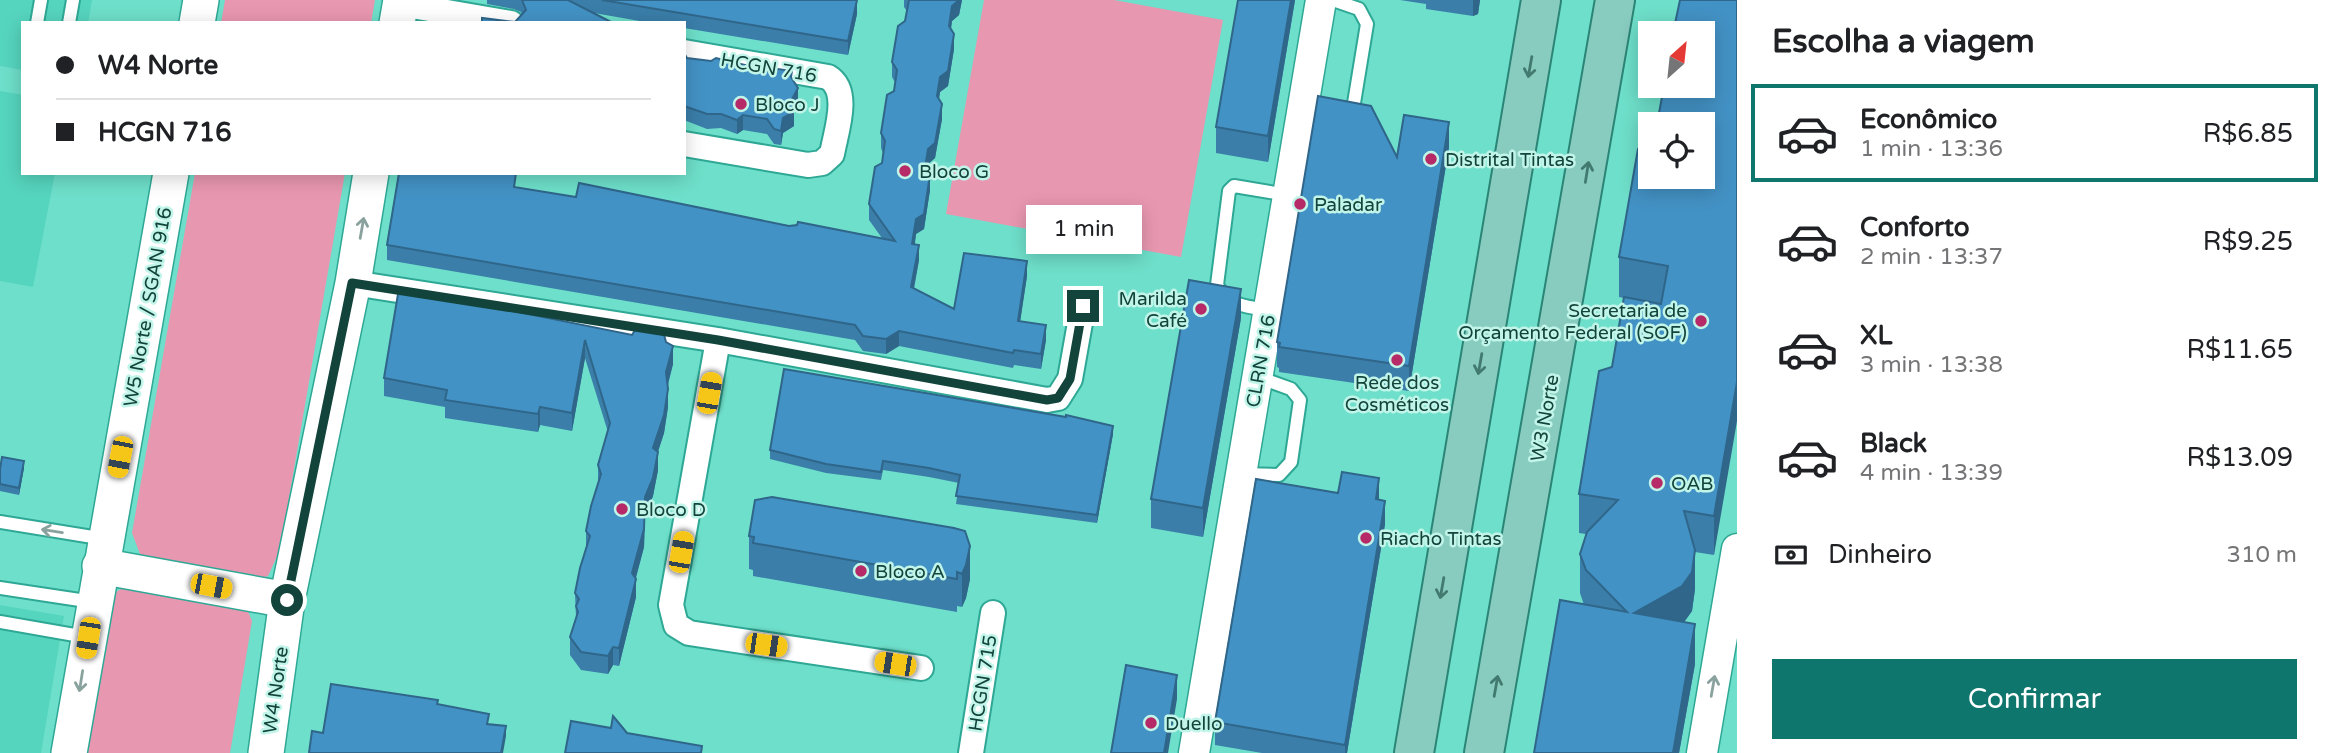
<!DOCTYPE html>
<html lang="pt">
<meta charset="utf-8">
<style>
:root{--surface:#fff;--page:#f2f2f2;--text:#202124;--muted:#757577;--line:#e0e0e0;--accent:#0f766e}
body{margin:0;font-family:"Varela Round",sans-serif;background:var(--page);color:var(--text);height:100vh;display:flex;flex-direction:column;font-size:26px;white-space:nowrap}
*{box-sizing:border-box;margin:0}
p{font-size:23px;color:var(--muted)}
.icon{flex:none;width:38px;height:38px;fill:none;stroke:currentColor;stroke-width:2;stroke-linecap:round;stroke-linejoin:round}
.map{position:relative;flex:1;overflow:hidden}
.sheet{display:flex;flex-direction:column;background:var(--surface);width:595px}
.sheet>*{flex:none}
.guide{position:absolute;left:21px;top:21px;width:665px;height:154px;border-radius:0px;box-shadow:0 4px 18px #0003;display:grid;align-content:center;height:154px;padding:0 35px;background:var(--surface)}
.needle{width:46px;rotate:27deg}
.fabs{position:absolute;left:1638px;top:21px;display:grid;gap:14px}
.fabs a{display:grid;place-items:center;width:77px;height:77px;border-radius:0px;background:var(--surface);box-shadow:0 4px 18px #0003;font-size:35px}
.end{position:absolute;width:32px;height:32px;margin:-16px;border:9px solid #13443c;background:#fff;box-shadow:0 0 0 4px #fff}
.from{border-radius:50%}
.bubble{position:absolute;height:49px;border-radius:0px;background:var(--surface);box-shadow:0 4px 18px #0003;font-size:23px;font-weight:600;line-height:49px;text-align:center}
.car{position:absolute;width:21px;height:42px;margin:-21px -10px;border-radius:9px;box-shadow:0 0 5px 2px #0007;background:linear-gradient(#f5c518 24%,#345 0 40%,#f5c518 0 76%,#345 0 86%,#f5c518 0)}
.guide b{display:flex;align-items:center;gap:24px;height:66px;font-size:26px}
.guide b+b{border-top:2px solid var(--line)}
.guide i{width:18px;height:18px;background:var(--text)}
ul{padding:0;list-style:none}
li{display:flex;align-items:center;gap:21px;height:98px;margin:0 14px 10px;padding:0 21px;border:4px solid transparent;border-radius:0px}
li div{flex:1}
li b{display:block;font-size:26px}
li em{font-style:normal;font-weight:600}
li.active{border-color:var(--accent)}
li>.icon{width:63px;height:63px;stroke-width:1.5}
h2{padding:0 35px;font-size:32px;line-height:84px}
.pay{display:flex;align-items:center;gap:18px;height:77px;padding:0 35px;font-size:26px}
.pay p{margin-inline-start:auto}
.primary-button{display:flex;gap:14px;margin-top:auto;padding:14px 35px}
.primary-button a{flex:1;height:80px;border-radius:0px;background:var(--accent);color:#fff;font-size:28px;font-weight:600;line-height:80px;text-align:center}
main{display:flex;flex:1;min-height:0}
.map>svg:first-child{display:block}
.built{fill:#56d5be}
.green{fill:#e897b0}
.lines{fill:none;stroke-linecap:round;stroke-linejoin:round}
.service-casing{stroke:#2ea895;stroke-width:16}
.minor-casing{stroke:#2ea895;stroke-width:28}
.tertiary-casing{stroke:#2ea895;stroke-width:33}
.secondary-casing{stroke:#2ea895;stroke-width:38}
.primary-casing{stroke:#2b8576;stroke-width:42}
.service{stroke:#fff;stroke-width:12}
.minor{stroke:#fff;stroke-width:24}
.tertiary{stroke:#fff;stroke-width:30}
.secondary{stroke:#fff;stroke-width:35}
.primary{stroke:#88cbbf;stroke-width:38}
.wall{fill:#3a7ea9}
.shaded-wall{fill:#2f668a}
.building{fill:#4392c5;stroke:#2f668a;stroke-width:2}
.oneway{stroke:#427a70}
.oneway2{stroke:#89a29e}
.route{stroke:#13443c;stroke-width:9}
.poi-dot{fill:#b62b67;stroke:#c2f5e9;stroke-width:2.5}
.labels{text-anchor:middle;stroke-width:5;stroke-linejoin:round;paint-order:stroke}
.street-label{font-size:19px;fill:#13443c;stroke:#c2f5e9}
.poi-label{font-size:19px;fill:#13443c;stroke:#c2f5e9;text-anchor:start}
</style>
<main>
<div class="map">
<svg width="1737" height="753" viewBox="0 0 1737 753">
<rect width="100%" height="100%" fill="#6edfca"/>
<path class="built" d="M0,0H92L88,23H23V70L0,66Z
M0,91L23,95V173H55L33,287L0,281Z
M0,605L64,616L41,753H0Z"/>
<path class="green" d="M225,0H375L371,23H221Z
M984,0H1114L1223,20L1181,257L946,214Z
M195,173H345L280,550L268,576L255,580L143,562L132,533Z
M131,583L247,609L252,621L230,753H80L108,603L116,592Z"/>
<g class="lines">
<defs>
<path id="service" d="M1333,0L1359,9L1367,24L1354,103L1349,110L1343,111
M37,23L41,0
M69,23L73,0
M1269,310C1248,307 1227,306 1217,285L1229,191L1234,186L1288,195
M1241,474L1279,475L1291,462L1300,400L1291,389L1258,377
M0,522L105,539
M0,588L93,602
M0,622L86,637"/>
<path id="minor" d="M400,4L511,23
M684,52L828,77C851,91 836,131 832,154L822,163L808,165L684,144
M353,283L718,340L1047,400L1058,398L1070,379L1083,306
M718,340L671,605L676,625L689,633L921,668
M971,753L993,613"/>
<path id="tertiary" d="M1194,753L1321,0
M1702,753L1737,549"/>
<path id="secondary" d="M197,23L201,0
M397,23L401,0
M100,566L287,600
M69,753L171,173
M266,753L287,600L353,283L371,173"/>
<path id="primary" d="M1414,753L1541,0
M1484,753L1615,0"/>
</defs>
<use href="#service" class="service-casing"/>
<use href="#minor" class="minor-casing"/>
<use href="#tertiary" class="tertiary-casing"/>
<use href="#secondary" class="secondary-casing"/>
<use href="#primary" class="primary-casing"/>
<use href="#service" class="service"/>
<use href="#minor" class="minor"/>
<use href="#tertiary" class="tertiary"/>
<use href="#secondary" class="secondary"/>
<use href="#primary" class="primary"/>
</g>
<path class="wall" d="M487,0H857V14L848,55L684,28V23H651L594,13L515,22L522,15L521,12L514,9L487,4Z
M904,0H962L959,15L952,21L951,29L954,49L948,86L940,92L939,99L942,119L935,158L928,164L927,170L930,190L924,229L916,234L915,244L919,260L914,289L954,309L1027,276L1020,321L1046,340L1041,369L1014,365L1013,368L899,346L886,354L863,351L855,340L387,260V245L517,187L576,197L882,238L869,220V204L882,163L883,153L881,148V133L894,91L895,82L892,77V62L905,21L907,11L904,7Z
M1238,0H1295L1268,162L1216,153V127Z
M1400,0H1480L1478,14L1473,16L1426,9V4Z
M1737,0L1714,555L1695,552V589L1692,611L1684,622L1695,664L1679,753H1534L1584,605L1580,593V554L1586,534L1579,533V494L1612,367L1624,298L1619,297V257L1650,177Z
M684,53L687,58L792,79L798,102L794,110V126L783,133L781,145L774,144L767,134L743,130L737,134L721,128L707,129L684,120Z
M1449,147L1409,391L1279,372V368L1277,367V342Z
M399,288L673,364L668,385V407L664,433L658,452V470L653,496L645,515L644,547L636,578V597L619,666L613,665L608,674L581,670L570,655V637L576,618L575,593L586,547V531L598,482V465L608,432L585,358L572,431L540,425L538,432L445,418V407L384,396V378Z
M1241,318L1203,537L1151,528V499Z
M1113,434L1097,523L956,504L959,483L929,477L883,470L881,480L826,473L770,459V450Z
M24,468L19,495L0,491V469Z
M1379,500L1385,524L1347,753H1262L1215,745V722Z
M954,528L970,579L966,598L962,607L957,606V612L753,576V570L749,569V536Z"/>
<path class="shaded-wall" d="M857,0V14L848,55V41Z
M959,0H962L959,15L952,21L949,41V26L952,6Z
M1291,0H1295L1268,162V136Z
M1473,0H1480L1478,14L1473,16Z
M954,34V49L948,86L940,92L937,111V96L940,77Z
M798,88V102L793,112L794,111V126L783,133L781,145V131L783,118Z
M942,104V119L935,158L928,164L925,183V168L928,149Z
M743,115V130L737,134V120Z
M1449,122V147L1409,391V366Z
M930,175V190L924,229L916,234L912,259V244L916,219Z
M919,245V260L911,302V287Z
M1027,261V276L1018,336V321Z
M1241,289V318L1203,537V508Z
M1046,325V340L1041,369V354Z
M899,331V346L886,354V339Z
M585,340V358L572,431V413Z
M673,346V364L666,390V372Z
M1737,382V421L1714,555V516Z
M668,389V407L664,433L653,466V448Z
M540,407V425L538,432V414Z
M1113,426V434L1097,523V515Z
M658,452V470L653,496L645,515L644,547L632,591V573L645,497Z
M24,461V468L19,495V488Z
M1379,478V501L1376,499Z
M1385,501V524L1347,753H1345V745Z
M970,546V579L966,598L962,607V574Z
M1695,550V589L1692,611L1682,625L1634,613Z
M636,579V597L619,666V648Z
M1695,624V664L1679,753H1673Z
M613,647V665L608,674V656Z
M1177,675V699L1168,753H1164Z
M506,726V736L503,753H501Z"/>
<path class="building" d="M522,0H568L613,23H482V18L515,22L526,10Z
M602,0H857L848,41Z
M909,0H959L952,6L949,26L954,34L948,71L940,77L937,96L942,104L935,143L928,149L925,168L930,175L924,214L916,219L912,244L919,245L911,287L954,309L964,253L1027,261L1018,321L1046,325L1041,354L1014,350L1013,353L899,331L886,339L863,336L855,325L387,245L399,173H516L514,187L576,197L579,183L789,226L797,225L798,222L895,241L869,204L875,167L882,163L885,141L881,133L887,95L894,91L897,70L892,62L898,26L905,21Z
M1238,0H1291L1268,136L1216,127Z
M1680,0H1737V382L1714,516L1684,511L1695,550L1692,572L1682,586L1634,613L1695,624L1673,753H1534L1560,600L1627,612L1586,570L1580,554L1587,532L1618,500L1579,494L1599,371L1612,367L1624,297L1661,304L1668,266L1619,257L1638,149L1650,151V177H1703V124H1657L1664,86H1703V33H1673Z
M684,53L687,58L711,61L716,58L774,72L778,69L792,71L791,77L798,88L791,101L794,111L783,118L781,131L774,129L767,119L743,115L737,120L721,114H707L684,106Z
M1318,96L1371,106L1397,157L1404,115L1449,122L1409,366L1279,347L1280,343L1277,342Z
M1189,280L1241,289L1203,508L1151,499Z
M399,288L632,335L637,327L663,331L666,342L673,346L666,372L668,389L664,415L653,448L658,452L653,478L645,497L644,529L632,573L636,579L619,648L613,647L608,656L581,652L570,637L578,612L576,606L579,599L575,593L580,568L590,536L586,531L591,506L601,474L598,465L610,423L585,340L572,413L540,407L538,414L445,400L447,390L384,378Z
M784,369L1066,417V415L1113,426L1097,515L956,496L960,475L929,468L883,461L881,472L826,464L770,450Z
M2,457L24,461L19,488L0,484V469Z
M1342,472L1379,478L1376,499L1385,501L1345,745L1215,722L1256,479L1338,493Z
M772,497L954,528L965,531L970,546L966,565L962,574L957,572V579L753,543L754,537L749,536L755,500Z
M1126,665L1177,675L1164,753H1111Z
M331,684L438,700L437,704L489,714L487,724L506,726L501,753H309L312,731L323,733Z
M613,716L627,733L702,746L701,753H565L571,721L611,728Z"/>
<defs><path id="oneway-shaft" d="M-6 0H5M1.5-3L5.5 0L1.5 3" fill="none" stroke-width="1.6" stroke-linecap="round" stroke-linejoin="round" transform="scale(1.75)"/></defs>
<g class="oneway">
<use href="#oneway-shaft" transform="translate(1530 67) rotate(100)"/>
<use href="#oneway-shaft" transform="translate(1587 172) rotate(-81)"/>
<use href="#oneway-shaft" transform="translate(1480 364) rotate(100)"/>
<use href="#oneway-shaft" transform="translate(1442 588) rotate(100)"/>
<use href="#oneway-shaft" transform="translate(1496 686) rotate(-80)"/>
</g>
<g class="oneway2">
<use href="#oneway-shaft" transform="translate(362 228) rotate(-80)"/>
<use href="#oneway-shaft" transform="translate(52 531) rotate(-171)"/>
<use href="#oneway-shaft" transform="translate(81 681) rotate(99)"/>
<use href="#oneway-shaft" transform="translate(1713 686) rotate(-80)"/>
</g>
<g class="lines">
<path class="route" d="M287,600L352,283L718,340L1047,400L1058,398L1070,379L1083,306"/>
</g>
<g class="poi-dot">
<circle cx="741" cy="104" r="7"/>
<circle cx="1431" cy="159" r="7"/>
<circle cx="905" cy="171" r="7"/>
<circle cx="1300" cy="204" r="7"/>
<circle cx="1201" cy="309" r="7"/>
<circle cx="1701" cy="321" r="7"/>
<circle cx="1397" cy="360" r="7"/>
<circle cx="1657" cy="483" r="7"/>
<circle cx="622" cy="509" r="7"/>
<circle cx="1366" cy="538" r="7"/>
<circle cx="861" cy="571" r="7"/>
<circle cx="1151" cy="723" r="7"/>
</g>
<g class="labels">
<g class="street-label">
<text transform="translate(769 67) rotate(10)" y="7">HCGN 716</text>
<text transform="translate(147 307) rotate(-80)" y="7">W5 Norte / SGAN 916</text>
<text transform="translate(1260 361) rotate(-80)" y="7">CLRN 716</text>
<text transform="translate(1544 418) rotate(-80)" y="7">W3 Norte</text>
<text transform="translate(982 683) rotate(-81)" y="7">HCGN 715</text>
<text transform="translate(275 690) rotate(-82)" y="7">W4 Norte</text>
</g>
<g class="poi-label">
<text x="755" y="111">Bloco J</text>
<text x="1445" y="166">Distrital Tintas</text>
<text x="919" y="178">Bloco G</text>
<text x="1314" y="211">Paladar</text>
<text x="1187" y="305" text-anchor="end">Marilda<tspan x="1187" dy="22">Café</tspan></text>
<text x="1687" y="317" text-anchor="end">Secretaria de<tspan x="1687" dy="22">Orçamento Federal (SOF)</tspan></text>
<text x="1397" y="389" text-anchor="middle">Rede dos<tspan x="1397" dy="22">Cosméticos</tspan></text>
<text x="1671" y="490">OAB</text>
<text x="636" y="516">Bloco D</text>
<text x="1380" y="545">Riacho Tintas</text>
<text x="875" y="578">Bloco A</text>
<text x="1165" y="730">Duello</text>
</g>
</g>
</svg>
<div class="fabs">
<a><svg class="needle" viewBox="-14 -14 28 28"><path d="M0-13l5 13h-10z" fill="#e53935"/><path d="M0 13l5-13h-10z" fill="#757577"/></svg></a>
<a><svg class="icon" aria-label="locate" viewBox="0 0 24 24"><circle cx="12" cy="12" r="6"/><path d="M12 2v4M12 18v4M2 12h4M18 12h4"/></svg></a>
</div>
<i class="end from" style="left:287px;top:600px"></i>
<i class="end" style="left:1083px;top:306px"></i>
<div class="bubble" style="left:1026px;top:205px;width:116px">1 min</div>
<i class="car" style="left:709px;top:393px;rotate:10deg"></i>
<i class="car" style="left:120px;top:457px;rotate:191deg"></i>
<i class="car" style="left:681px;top:552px;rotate:10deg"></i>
<i class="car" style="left:211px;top:586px;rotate:101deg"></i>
<i class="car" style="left:88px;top:638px;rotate:189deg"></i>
<i class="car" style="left:766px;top:645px;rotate:98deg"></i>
<i class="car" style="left:895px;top:664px;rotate:279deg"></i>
<div class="guide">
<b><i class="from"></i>W4 Norte</b>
<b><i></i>HCGN 716</b>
</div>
</div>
<section class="sheet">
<h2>Escolha a viagem</h2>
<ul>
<li class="active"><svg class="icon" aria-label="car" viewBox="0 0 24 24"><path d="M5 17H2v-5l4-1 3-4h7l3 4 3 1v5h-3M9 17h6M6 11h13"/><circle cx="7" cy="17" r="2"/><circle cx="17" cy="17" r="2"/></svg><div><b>Econômico</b><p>1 min · 13:36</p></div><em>R$6.85</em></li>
<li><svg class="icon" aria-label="car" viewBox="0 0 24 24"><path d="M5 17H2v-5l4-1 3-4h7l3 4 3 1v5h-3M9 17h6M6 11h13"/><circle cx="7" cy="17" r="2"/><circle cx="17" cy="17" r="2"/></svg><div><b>Conforto</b><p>2 min · 13:37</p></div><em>R$9.25</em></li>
<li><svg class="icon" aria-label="car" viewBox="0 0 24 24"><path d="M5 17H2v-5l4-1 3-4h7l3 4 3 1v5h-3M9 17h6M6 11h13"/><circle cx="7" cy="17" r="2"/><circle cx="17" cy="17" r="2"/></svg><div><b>XL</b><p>3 min · 13:38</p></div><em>R$11.65</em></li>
<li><svg class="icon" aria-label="car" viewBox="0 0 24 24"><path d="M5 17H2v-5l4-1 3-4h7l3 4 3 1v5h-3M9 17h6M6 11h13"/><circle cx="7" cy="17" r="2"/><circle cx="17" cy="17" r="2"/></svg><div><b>Black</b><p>4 min · 13:39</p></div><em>R$13.09</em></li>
</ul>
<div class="pay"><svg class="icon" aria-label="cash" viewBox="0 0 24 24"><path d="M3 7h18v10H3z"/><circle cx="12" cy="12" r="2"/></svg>Dinheiro<p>310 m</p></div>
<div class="primary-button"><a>Confirmar</a></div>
</section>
</main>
